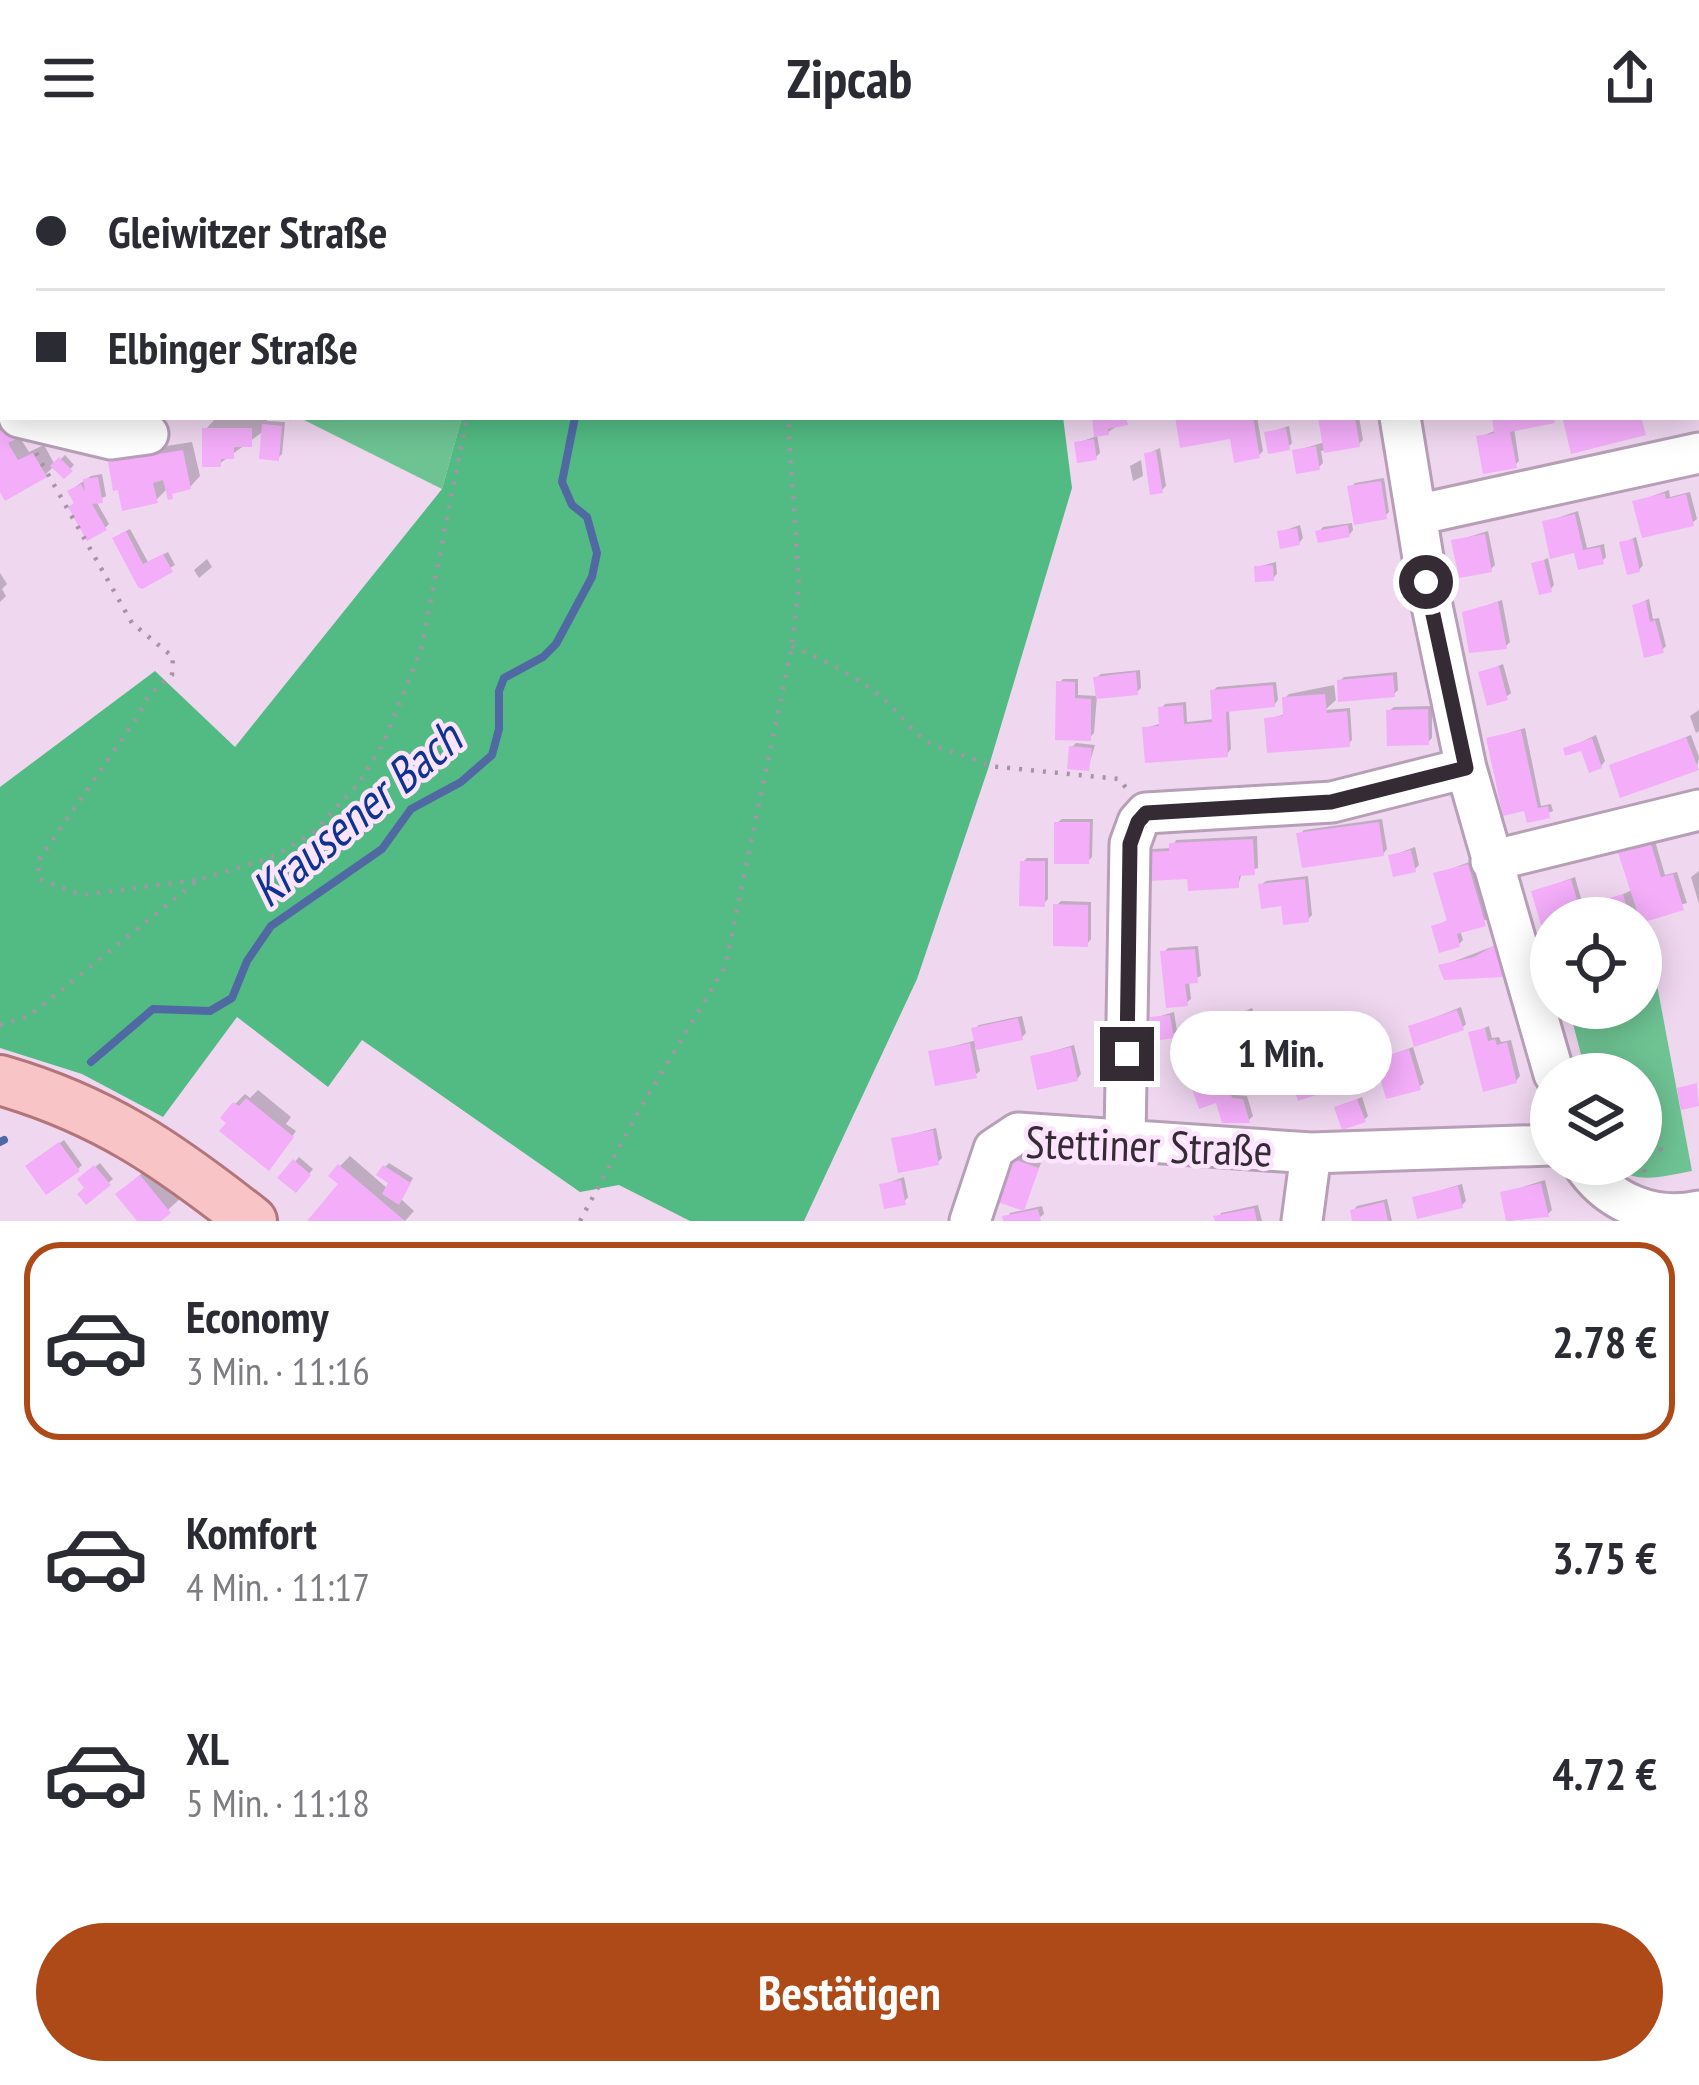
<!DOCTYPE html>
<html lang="de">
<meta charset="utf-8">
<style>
:root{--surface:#fff;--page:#f7f7f7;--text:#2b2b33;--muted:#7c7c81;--line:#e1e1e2;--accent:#ae4918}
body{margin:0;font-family:"PT Sans Narrow",sans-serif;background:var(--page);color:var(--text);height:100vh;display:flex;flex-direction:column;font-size:45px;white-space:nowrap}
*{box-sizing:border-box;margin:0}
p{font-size:39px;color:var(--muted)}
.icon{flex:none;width:66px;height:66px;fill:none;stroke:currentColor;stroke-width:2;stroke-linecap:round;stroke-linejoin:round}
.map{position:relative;height:1065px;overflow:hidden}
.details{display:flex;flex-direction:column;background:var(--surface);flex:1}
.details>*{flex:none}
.hud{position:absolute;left:0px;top:0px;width:1701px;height:264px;box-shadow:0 6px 30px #0003;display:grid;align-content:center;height:264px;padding:0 36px;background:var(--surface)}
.tools{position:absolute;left:1530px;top:741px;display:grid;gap:24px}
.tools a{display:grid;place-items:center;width:132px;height:132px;border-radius:50%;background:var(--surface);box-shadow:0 6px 30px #0003;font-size:60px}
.end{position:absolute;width:54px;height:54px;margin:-27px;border:15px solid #342b34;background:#fff;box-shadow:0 0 0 6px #fff}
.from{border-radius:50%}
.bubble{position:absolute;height:84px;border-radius:42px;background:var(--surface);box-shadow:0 6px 30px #0003;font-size:39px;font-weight:800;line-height:84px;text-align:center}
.hud b{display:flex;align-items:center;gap:42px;height:114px;font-size:45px}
.hud b+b{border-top:3px solid var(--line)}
.hud i{width:30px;height:30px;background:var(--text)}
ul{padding:21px 0 0;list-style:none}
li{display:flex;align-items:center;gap:36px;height:198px;margin:0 24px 18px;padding:0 12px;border:6px solid transparent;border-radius:36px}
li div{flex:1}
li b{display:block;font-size:45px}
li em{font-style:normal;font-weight:800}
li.active{border-color:var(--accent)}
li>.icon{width:108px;height:108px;stroke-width:1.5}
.action{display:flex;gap:24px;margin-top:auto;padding:24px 36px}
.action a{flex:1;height:138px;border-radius:72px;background:var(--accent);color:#fff;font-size:48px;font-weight:800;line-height:138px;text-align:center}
header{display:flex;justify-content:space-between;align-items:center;height:156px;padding:0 36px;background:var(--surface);font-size:54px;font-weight:800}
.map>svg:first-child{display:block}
.green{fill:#6ec393}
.forest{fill:#52bb83}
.shadow{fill:#0003}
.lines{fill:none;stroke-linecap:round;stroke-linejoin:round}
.stream{stroke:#5169a3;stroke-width:8}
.building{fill:#f3adf9}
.minor-casing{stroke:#b69fb7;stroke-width:45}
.major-casing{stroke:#b1757a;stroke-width:54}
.path{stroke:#a593a6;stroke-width:4.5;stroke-dasharray:3 9;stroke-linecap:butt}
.minor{stroke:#fff;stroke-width:39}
.major{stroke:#f9c4c5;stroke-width:48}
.route{stroke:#342b34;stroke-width:15}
.labels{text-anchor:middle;stroke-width:9;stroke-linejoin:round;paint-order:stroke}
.street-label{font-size:45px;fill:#342b34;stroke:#fce4fe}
.water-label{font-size:48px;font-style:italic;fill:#0d3490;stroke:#fce4fe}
</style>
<header><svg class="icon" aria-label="menu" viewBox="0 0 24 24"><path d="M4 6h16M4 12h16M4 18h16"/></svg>Zipcab<svg class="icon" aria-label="share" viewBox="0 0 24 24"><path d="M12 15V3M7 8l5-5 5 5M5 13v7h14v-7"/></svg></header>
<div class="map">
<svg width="1699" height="1065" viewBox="0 0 1699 1065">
<rect width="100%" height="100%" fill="#efd7f0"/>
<path class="green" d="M298,261H462L442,333Z
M1657,829L1692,1015C1664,1020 1634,1030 1611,1008H1641V918H1586L1569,852H1641V832Z"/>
<path class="forest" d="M503,0H1030V3H502Z
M462,261H1063L1072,332L988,613L917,823L804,1065H690L619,1029L580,1036L362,884L328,931L237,861L163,961L82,918L0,892V631L155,515L235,591L442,333Z"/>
<path class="shadow" d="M21,0H84L21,3Z
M1107,0H1160L1146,3Z
M1298,0H1343L1295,3Z
M1407,0H1441L1442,3H1407Z
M1470,0H1504L1501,3Z
M19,261L17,277L29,296L44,289L55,309L65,299L74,309L64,319L54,310L45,319L0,330V268Z
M217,261H267V265L285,266L282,298L278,302L265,274L219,308L205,274Z
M1094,261L1130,262L1108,276L1097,278L1100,297L1096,301L1077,287L1097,280Z
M1178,261H1257L1263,295L1258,300L1232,280Z
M1321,261H1359L1363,284L1359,288L1321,295L1323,307L1319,311L1295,295L1325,286Z
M1495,261H1557L1514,272L1519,305L1515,309L1479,281L1497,274Z
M1289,270L1292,287L1288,291L1268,277Z
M192,286L200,320L190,331L168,332L156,344L112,307L122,297Z
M1160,292L1166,330L1162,334L1147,298Z
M1141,304L1143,320L1133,325L1130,310Z
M102,318L106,340L96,345L109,368L105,372L77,346L75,331L91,320Z
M1384,322L1389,356L1385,360L1351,331L1355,327Z
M1669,334L1670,341L1690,336L1697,363L1692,367L1636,346Z
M1578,355L1587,392L1604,388L1606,401L1602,405L1576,394L1545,366Z
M1352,367L1353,374L1349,379L1319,376L1323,371Z
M1300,369L1303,382L1299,387L1280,376Z
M130,373L148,406L168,396L175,409L142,429L120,378Z
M1488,375L1495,409L1491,413L1455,385Z
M1636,381L1643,409L1639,414L1623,387Z
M1548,402L1554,429L1550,434L1535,408Z
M207,403L212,411L199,422L194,414Z
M1276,406L1277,418L1273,422L1257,411Z
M0,417L7,428L2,433L6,440L0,446Z
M1649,443L1653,463L1659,462L1666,490L1662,494L1635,449Z
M1502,444L1510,486L1506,490L1465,457Z
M1503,508L1511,537L1506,541L1481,517Z
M1140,514L1141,532L1137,536L1096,522L1101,518Z
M1397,516L1398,534L1394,538L1340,525L1344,521Z
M1063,523H1078V539L1097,540L1094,577L1089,582L1059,527Z
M1276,526L1278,544L1274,549L1229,553L1231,593L1227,598L1146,572L1162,567L1161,553L1165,548L1186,546L1187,566L1215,563L1213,535L1217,531Z
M1334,529L1336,544L1325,554L1350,552L1352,584L1348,588L1267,563L1286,558L1285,542L1289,538Z
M1432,550V582L1428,586L1389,555L1394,551Z
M1699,554V575L1696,577L1690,560Z
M1525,572L1541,650L1551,648L1553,655L1529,664L1489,583Z
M1596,579L1605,605L1601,610L1583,591L1566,593Z
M1691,579L1699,601L1697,611L1612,610Z
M1076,587L1095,589L1088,612L1072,591Z
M1062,663H1093L1092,701L1088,705L1057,667Z
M1382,663L1387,693L1383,698L1300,678L1304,674Z
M1257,680L1258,712L1242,717L1238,729L1148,697L1152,693L1172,692L1176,684Z
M1655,685L1665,719L1677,716L1687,747L1635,762H1619L1613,743L1632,734L1621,698Z
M1415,691L1419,709L1415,713L1391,700Z
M1027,702H1048V743L1043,748L1023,706Z
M1472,705L1488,763L1460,774L1463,784L1459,788L1434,771L1450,763L1437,718Z
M1699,715V748L1691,721Z
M1308,720L1312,759L1308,763L1261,729L1266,725Z
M1575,721L1583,750L1543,765L1534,736Z
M1061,745L1091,746V783L1087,788L1056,750Z
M1499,788L1506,814L1502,818L1442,810Z
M1198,790L1201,820L1189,825L1191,843L1186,847L1164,796L1168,792Z
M1461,851L1466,868L1462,872L1411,871Z
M1252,852L1257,865L1270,861L1276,878L1272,882L1216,867Z
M1174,856L1177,875L1172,879L1154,862Z
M1022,860L1026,877L1022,881L975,891L980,915L975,919L931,896L977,884L975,873L979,869Z
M1489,870L1492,882L1499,881L1501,886L1511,884L1520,920L1516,925L1472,877Z
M1074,889L1081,918L1077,923L1033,901Z
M1413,891L1424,927L1419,931L1378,904Z
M1323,892L1335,927L1330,931L1289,906Z
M1223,900L1236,939L1247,940L1253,960L1249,964H1225L1218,944L1189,914Z
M258,934L291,961L286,968L296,975L273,1007L235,948L245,938L250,942Z
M1362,941L1368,960L1364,964L1338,952Z
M936,972L942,1002L938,1006L895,983Z
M64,984L82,1009L78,1013L33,1006Z
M1014,998L1041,1007L1023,1052L1009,1002Z
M350,1000L388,1033L392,1026L385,1011L389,1007L413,1022L401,1043L414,1055L405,1065H312L342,1028L340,1010Z
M299,1001L313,1013L296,1033L281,1022Z
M157,1005L184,1039L156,1065H140L135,1023Z
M100,1007L113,1023L87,1045L88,1032L81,1023Z
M904,1021L908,1041L904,1046L882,1029Z
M1545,1024L1552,1054L1548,1058L1509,1065L1503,1037Z
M1462,1028L1466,1045L1462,1049L1415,1042Z
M1387,1043L1392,1065H1355L1353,1055L1357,1050Z
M1258,1049L1262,1065H1218L1221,1057Z
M1042,1050L1044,1058L1039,1062L1007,1065L1010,1057Z"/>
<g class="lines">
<path class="stream" d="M545,3L546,0
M91,906L153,853L210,855L232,842L247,805L271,770L382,693L411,653L461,626L492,599L499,573V535L504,522L543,501L556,488L592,421L597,397L587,361L572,349L562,326L575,261
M0,986L4,984"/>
</g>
<path class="building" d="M1092,261H1126L1128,269L1108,273L1109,279L1094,281Z
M1175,261H1253L1260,302L1234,307L1230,283L1180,292Z
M1318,261H1355L1360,291L1324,297Z
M1492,261H1554L1555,267L1510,276L1517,312L1483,318L1476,280L1494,277Z
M1577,261H1641L1646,279L1571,298L1563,264Z
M262,268L282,270L279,305L259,303Z
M8,270L16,283L8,287L18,304L33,297L47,321L5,345L0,336V275Z
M202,272H252V291H234V303H221V311H202Z
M1286,272L1290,294L1268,298L1264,276Z
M1094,283L1097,304L1077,307L1074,286Z
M1316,290L1320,314L1296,318L1292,294Z
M183,294L191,333L172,338L173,343L168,344L163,324L153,327L158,347L122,355L118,334L113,335L108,306Z
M1156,295L1163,337L1150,339L1144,297Z
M59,301L73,315L64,323L50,310Z
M98,321L103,347L92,348L107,374L87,385L68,351L74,347L67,335L81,328L85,335L83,323Z
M1381,325L1387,363L1354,369L1347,330Z
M1665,337L1666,343L1686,338L1694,370L1642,382L1632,345Z
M1575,358L1583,394L1600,391L1604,408L1578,414L1574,397L1550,403L1542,365Z
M1348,369L1350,381L1318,387L1315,375Z
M1297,372L1300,389L1280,393L1277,375Z
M126,375L143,408L163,398L173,416L142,433L138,431L112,382Z
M1485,378L1492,416L1459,422L1451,384Z
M1633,383L1640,416L1627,419L1619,386Z
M1544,404L1552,436L1539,439L1531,407Z
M1273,409L1274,425L1255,426L1254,410Z
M1646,445L1650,466L1655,464L1664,497L1644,502L1632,449Z
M1498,446L1507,493L1469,497L1462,456Z
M1499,510L1508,544L1487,550L1478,516Z
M1136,516L1138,539L1096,543L1093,521Z
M1393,519L1395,541L1338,546L1337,524Z
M1056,525L1075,526V542L1091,543V585L1055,584Z
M1273,529L1275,551L1226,556L1228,601L1145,607L1142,571L1159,570L1158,551L1183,549L1184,568L1212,566L1210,534Z
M1325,538L1327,557L1347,555L1350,591L1267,597L1264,562L1283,560L1282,541Z
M1428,553L1429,589L1387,590L1386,554Z
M1521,574L1538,652L1548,650L1550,662L1527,667L1524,655L1503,660L1486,582Z
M1686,581L1699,614L1620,642L1609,609Z
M1592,582L1602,612L1589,617L1581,595L1565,600L1563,592Z
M1069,590L1092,592L1089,615L1067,613Z
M1054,666H1090L1089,708H1054Z
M1379,666L1384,700L1302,712L1296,677Z
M1253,683L1255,719L1239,720V732L1188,735L1187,723L1147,725L1145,696L1169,695V687Z
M1651,688L1661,721L1673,718L1684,754L1641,767L1618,697Z
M1411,694L1416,716L1393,721L1388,699Z
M1020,705H1045V751L1019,750Z
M1468,708L1486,770L1457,778L1460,791L1439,797L1431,770L1447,765L1433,717Z
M1305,723L1309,766L1283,769L1281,750L1261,753L1258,728Z
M1571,723L1581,757L1551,762V766L1541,769L1531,735Z
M1623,738L1630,762H1616L1610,742Z
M1053,748L1088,749V791L1053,790Z
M1495,789L1504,821L1444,824L1438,809L1474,801Z
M1195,793L1198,827L1185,828L1188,850L1166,852L1160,795Z
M1248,854L1253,867L1266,863L1273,885L1224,901L1212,866Z
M1457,854L1464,874L1414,891L1408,870Z
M1170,859L1174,882L1154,885L1150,861Z
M1018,862L1023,884L976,894L971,872Z
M1485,872L1488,885L1495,883L1497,889L1507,886L1517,927L1483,936L1468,876Z
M970,887L977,922L935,930L928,895Z
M1071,891L1078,925L1037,934L1030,900Z
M1409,893L1421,934L1386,943L1375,903Z
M1319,894L1332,934L1298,945L1285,906Z
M1219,902L1232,942L1243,943L1250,967H1222L1216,947L1199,953L1185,913Z
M1697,927L1699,950L1681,954L1677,932Z
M246,942L294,981L269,1015L219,975L226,967L220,962L233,946L239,950Z
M1357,943L1366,966L1342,974L1334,951Z
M933,974L939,1009L898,1017L891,982Z
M59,986L80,1015L46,1039L25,1010Z
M1007,1001L1039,1012L1024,1055L992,1044Z
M293,1003L311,1019L296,1037L277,1022Z
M338,1008L378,1042L405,1065H307L338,1028L328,1020Z
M94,1009L111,1029L86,1049L77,1038L84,1032L77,1023Z
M383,1009L411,1027L399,1049L382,1038L388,1027L376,1019Z
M140,1019L171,1057L161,1065H137L115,1038Z
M901,1024L906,1049L884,1053L879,1028Z
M1541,1027L1549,1061L1506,1065L1500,1036Z
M1458,1030L1463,1052L1417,1063L1412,1041Z
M1384,1046L1388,1065H1352L1350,1054Z
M1254,1052L1257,1065H1215L1213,1060Z
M1038,1053L1041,1065H1003L1002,1060Z"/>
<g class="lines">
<defs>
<path id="minor" d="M1372,0V3
M97,3L99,0
M19,261L111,283L148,278
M1400,261L1427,426L1466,612L1554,918
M1416,359L1699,297
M1491,705L1699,654
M1125,982L1130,688L1138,666L1146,657L1332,646L1466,612
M1583,1008C1609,1047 1654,1065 1699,1055
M970,1065L994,993L1018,977L1311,997L1551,989
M1302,1065L1311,997"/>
<path id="major" d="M0,924C104,954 168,999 252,1065"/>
</defs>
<use href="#minor" class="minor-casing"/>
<use href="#major" class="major-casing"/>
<path class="path" d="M765,0V3
M411,3L412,0
M524,3L525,0
M289,263L291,261
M36,297L132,467L173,501L172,519L149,539L136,563L38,705L39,723L82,739L198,724
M792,490C827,506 860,521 888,547C900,558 909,571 921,581C941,597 967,597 989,610L1119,623L1127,633
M0,869L29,860L198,724L270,702L312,678L358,628L383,588L421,494L467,261
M1599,918L1622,912L1624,918
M1641,961L1654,958L1661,993L1643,997L1645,1019
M580,1065L641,951L725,811L792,490L799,428L788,261"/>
<use href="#minor" class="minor"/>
<use href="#major" class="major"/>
</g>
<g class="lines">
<path class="route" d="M1127,898L1130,688L1138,666L1146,657L1331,646L1466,612L1426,426"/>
</g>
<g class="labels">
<g class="street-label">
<text transform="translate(1149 990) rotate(2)" y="16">Stettiner Straße</text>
</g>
<g class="water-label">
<text transform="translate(356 658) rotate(-40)" y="17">Krausener Bach</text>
</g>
</g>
</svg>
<div class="tools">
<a><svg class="icon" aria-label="locate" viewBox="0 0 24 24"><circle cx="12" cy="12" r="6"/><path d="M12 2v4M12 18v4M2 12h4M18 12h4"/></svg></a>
<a><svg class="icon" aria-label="layers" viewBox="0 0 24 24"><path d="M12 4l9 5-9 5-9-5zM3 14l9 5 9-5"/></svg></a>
</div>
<i class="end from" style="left:1426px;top:426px"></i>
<i class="end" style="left:1127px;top:898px"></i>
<div class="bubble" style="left:1170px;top:855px;width:222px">1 Min.</div>
<div class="hud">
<b><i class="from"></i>Gleiwitzer Straße</b>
<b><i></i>Elbinger Straße</b>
</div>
</div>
<section class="details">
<ul>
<li class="active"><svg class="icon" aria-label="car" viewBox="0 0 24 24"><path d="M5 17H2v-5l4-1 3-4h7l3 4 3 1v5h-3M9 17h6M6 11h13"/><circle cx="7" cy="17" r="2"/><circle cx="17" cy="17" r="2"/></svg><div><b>Economy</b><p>3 Min. · 11:16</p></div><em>2.78 €</em></li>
<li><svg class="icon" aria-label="car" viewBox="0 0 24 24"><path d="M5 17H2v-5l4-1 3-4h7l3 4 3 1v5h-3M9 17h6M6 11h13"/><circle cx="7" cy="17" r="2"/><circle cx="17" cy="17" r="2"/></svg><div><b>Komfort</b><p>4 Min. · 11:17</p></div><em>3.75 €</em></li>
<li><svg class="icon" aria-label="car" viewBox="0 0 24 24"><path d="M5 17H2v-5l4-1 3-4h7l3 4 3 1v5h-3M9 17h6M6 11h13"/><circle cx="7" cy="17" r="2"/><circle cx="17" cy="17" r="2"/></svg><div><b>XL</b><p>5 Min. · 11:18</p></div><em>4.72 €</em></li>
</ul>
<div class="action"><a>Bestätigen</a></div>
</section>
